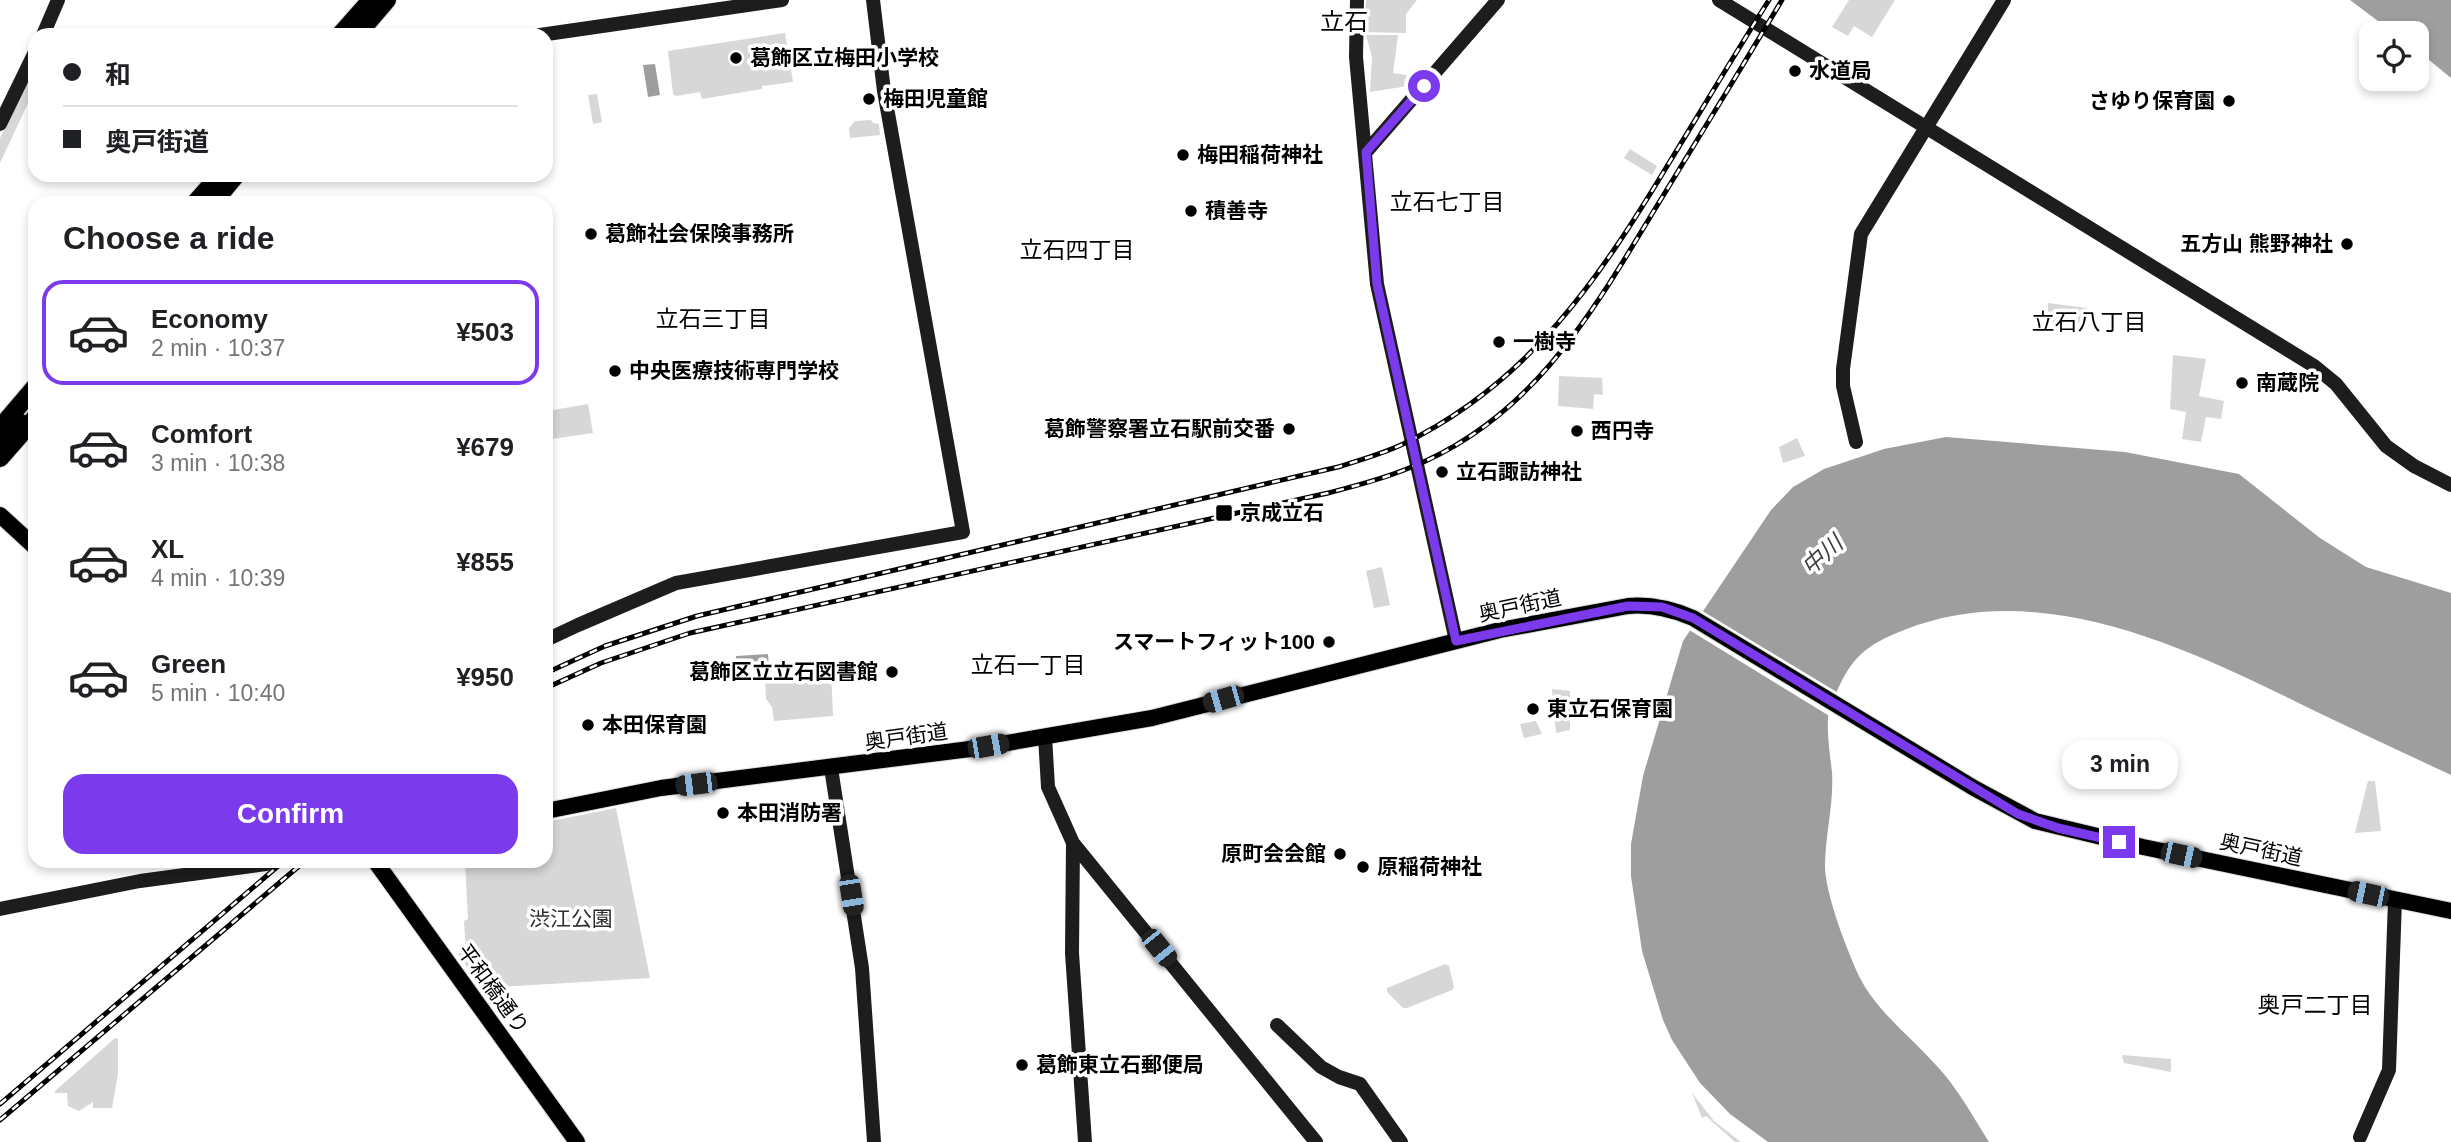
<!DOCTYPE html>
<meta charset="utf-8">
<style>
:root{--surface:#fff;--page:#f2f2f2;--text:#202124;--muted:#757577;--line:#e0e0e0;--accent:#7c3aed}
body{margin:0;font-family:Arial,"Noto Sans JP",sans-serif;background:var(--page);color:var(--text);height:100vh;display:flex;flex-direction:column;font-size:26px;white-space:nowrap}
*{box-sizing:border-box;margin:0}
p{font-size:23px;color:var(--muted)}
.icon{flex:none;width:38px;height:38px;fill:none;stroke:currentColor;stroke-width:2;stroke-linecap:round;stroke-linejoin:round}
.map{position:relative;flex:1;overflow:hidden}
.sheet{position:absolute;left:28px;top:196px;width:525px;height:672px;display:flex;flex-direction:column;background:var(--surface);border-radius:21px;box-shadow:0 4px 10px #0003}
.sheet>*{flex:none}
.guide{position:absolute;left:28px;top:28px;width:525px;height:154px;border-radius:21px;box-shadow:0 4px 10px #0003;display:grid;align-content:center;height:154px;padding:0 35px;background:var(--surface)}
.tools{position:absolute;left:2359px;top:21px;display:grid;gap:14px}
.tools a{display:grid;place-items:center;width:70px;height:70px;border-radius:14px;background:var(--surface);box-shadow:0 4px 10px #0003;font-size:35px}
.end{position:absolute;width:32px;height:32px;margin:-16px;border:9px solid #7c3aed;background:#fff;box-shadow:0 0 0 4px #fff}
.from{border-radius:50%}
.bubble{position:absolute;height:49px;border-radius:21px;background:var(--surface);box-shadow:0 4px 10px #0003;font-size:23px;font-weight:700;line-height:49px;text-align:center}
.car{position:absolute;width:21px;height:42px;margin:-21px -10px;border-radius:9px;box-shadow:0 0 5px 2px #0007;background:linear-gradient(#222 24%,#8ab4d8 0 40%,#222 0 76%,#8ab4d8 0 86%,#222 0)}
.guide b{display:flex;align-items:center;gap:24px;height:66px;font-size:26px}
.guide b+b{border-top:2px solid var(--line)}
.guide i{width:18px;height:18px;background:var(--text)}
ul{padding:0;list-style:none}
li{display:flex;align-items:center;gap:21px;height:105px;margin:0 14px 10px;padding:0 21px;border:4px solid transparent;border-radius:21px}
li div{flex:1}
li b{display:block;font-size:26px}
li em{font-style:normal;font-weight:700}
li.current{border-color:var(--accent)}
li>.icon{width:63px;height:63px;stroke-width:1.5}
h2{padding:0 35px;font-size:32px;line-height:84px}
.button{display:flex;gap:14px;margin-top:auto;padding:14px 35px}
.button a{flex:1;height:80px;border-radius:21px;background:var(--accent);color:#fff;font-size:28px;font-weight:700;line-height:80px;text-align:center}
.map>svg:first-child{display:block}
.green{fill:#d7d7d7}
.water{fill:#9e9e9e}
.pier{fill:#fff}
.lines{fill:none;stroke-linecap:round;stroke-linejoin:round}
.primary-casing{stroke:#dbdbdb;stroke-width:18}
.highway-casing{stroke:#dbdbdb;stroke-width:20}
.secondary{stroke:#1d1d1d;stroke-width:14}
.primary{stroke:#000;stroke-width:16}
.highway{stroke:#000;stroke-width:18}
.rail-casing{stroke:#000;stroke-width:5}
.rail{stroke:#fff;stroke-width:2.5;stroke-dasharray:8;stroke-linecap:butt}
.route{stroke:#7c3aed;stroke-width:9}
.poi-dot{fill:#000;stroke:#fff;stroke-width:2.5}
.labels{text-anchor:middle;stroke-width:7;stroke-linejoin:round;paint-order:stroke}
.poi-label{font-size:21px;font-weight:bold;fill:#000;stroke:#fff;text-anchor:start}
.street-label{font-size:21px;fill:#000;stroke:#fff}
.park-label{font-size:21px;fill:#2e2e2e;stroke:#fff}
.neighbourhood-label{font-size:23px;fill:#000;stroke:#fff}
.water-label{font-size:23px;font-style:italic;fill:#3f3f3f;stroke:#fff}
.quarter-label{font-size:24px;fill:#000;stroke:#fff}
</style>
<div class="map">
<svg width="2451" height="1142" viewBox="0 0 2451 1142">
<rect width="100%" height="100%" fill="#fff"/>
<path class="green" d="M1366,0H1417L1406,14V33L1366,32L1364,26Z
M1849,0H1895L1872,37L1854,26L1848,36L1832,27Z
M785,33L793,82L762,86V89L702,99L700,92L676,96L673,94L668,51Z
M1366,35H1398L1393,73L1412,76L1408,86L1370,92L1372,57Z
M35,65V88L0,163V138Z
M597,94L602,122L593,124L588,95Z
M871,120L873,123L879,124L880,135L850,138L849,128L855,121Z
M1630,149L1657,166L1652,175L1624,158Z
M2048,303L2087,308L2086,324L2048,322Z
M2173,355L2206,359L2199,396L2224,401L2221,419L2206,417L2201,442L2182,439L2186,412L2170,409Z
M1559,376L1602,378L1603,395L1594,394L1593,409L1558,406Z
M588,404L593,433L552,439L547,411Z
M1797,438L1805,456L1783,463L1779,447Z
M1382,567L1390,605L1374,608L1366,571Z
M831,671L833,716L774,721L772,707L766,699L765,678L780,677L781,672Z
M1552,689L1570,691V730L1556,733Z
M1536,721L1542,734L1524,738L1520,724Z
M2368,781H2375L2381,831L2355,833Z
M616,808L650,978L484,988L480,986L458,954L466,950L464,921L468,919L465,861H546V822Z
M1445,964L1449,966L1454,987L1452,990L1407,1008H1403L1387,992V988Z
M115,1038L118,1039V1074L112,1108H93V1102L79,1111L68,1106L67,1093H55V1091Z
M2122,1055L2171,1059V1072L2124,1063Z
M1692,1093L1714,1121L1741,1142H1735L1706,1116L1702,1118Z"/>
<path class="water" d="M2350,0H2451V78L2417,50V33H2394Z
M655,64L660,95L648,97L643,65Z
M1946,437L2125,452L2239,474L2320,538L2366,567L2451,593V775C2406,754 2361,733 2317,712C2193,651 2043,575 1904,630C1866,645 1851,657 1835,696C1832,704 1828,711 1828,719C1827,736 1830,755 1832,772C1834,804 1825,835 1825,867C1826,896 1846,947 1858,974C1875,1010 1909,1035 1935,1064C1957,1087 1972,1115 1989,1142H1768L1730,1114L1700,1083L1672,1040L1663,1020L1642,951L1631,876V844L1643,776L1683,641L1771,510L1793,487L1824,469L1884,449Z
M768,654L769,667L737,669L736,656Z"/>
<path class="pier" d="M1699,609L1840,694L1831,717L1686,628Z"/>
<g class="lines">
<defs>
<path id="primary" d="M0,515L35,547
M546,811L661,788L978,748L1152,718L1500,630L1628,606C1651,604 1672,609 1693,618L1974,788L2035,821L2143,847L2451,911
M375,861L577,1142"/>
<path id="highway" d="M340,35L371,0
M357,35L387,0
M195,203L220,175
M213,203L236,175
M0,428L35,387
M0,443L19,422
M0,458L35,418"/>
</defs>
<use href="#primary" class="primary-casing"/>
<use href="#highway" class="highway-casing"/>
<path class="secondary" d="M1357,0L1356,57L1377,284L1456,641
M1719,0L2314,366L2336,384L2386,446L2414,466L2451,485
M43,35L58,0
M540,35L782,0
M0,124L35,52
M1366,152L1498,0
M1856,442L1843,386V369L1861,234L2004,0
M546,640L578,625L676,583L963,532L884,91L873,0
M1045,736L1048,787L1073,843L1072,953L1085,1142
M831,768L862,968L874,1142
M1073,843L1316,1142
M0,909L140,881L266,864L272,861
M1277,1025L1321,1067L1339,1077L1360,1084L1401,1142
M2360,1137L2389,1070L2395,900"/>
<use href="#primary" class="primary"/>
<use href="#highway" class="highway"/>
<defs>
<path id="rail" d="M546,673L605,646L697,616L1338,467C1360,460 1382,454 1403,444C1529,383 1599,279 1669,163C1702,109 1735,54 1769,0
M546,688L601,663L690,633L1328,493C1355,486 1383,479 1409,468C1531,420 1591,315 1655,209C1698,139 1740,70 1782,0
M0,1104L284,861
M0,1120L305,861"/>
</defs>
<use href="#rail" class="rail-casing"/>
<use href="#rail" class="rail"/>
</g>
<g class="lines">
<path class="route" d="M1424,86L1366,152L1377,284L1456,641L1628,606L1662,607L1693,618L2018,814L2058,828L2119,842"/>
</g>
<g class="poi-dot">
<circle cx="736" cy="58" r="7"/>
<circle cx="1795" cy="71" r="7"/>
<circle cx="869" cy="99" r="7"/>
<circle cx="2229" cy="101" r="7"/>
<circle cx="1183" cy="155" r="7"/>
<circle cx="1191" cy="211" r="7"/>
<circle cx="591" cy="234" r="7"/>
<circle cx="2347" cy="244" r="7"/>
<circle cx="1499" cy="342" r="7"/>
<circle cx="615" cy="371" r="7"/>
<circle cx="2242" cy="383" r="7"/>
<circle cx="1289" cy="429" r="7"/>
<circle cx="1577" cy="431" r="7"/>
<circle cx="1442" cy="472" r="7"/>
<rect x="1215" y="504" width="18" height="18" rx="3.5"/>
<circle cx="1329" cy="642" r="7"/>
<circle cx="892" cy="672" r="7"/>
<circle cx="1533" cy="709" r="7"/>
<circle cx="588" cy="725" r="7"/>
<circle cx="723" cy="813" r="7"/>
<circle cx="1340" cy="854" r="7"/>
<circle cx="1363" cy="867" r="7"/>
<circle cx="1022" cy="1065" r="7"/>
</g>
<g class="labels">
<g class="poi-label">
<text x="750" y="65">葛飾区立梅田小学校</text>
<text x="1809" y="78">水道局</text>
<text x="883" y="106">梅田児童館</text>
<text x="2215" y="108" text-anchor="end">さゆり保育園</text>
<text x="1197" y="162">梅田稲荷神社</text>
<text x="1205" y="218">積善寺</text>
<text x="605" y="241">葛飾社会保険事務所</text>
<text x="2333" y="251" text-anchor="end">五方山 熊野神社</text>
<text x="1513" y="349">一樹寺</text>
<text x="629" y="378">中央医療技術専門学校</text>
<text x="2256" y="390">南蔵院</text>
<text x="1275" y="436" text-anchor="end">葛飾警察署立石駅前交番</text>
<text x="1591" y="438">西円寺</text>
<text x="1456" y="479">立石諏訪神社</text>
<text x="1240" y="520">京成立石</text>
<text x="1315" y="649" text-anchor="end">スマートフィット100</text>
<text x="878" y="679" text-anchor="end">葛飾区立立石図書館</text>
<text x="1547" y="716">東立石保育園</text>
<text x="602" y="732">本田保育園</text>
<text x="737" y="820">本田消防署</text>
<text x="1326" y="861" text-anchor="end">原町会会館</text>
<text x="1377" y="874">原稲荷神社</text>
<text x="1036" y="1072">葛飾東立石郵便局</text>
</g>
<g class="street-label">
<text transform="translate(1520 606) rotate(-12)" y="7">奥戸街道</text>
<text transform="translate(906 737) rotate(-8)" y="7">奥戸街道</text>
<text transform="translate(2261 850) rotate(12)" y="7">奥戸街道</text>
<text transform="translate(493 989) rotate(54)" y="7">平和橋通り</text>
</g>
<g class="park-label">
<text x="571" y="926">渋江公園</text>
</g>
<g class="neighbourhood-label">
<text x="1447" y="210">立石七丁目</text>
<text x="1077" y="258">立石四丁目</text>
<text x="713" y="327">立石三丁目</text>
<text x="2089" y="330">立石八丁目</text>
<text x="1028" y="673">立石一丁目</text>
<text x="2315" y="1013">奥戸二丁目</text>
</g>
<g class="water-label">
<text transform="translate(1822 555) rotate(-42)" y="8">中川</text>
</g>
<g class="quarter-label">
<text x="1344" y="30">立石</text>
</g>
</g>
</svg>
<div class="tools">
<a><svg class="icon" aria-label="locate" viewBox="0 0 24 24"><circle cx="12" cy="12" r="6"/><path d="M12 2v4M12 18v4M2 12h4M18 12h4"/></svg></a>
</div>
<i class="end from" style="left:1424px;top:86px"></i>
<i class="end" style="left:2119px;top:842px"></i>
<div class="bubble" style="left:2062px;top:740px;width:116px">3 min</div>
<i class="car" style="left:1223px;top:699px;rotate:254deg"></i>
<i class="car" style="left:988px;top:746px;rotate:80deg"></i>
<i class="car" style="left:696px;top:784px;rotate:263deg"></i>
<i class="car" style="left:2181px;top:855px;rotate:102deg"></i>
<i class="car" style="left:2368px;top:894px;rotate:282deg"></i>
<i class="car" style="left:851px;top:895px;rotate:171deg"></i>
<i class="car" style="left:1159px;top:948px;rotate:141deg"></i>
<div class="guide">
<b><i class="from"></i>和</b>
<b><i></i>奥戸街道</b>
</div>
<section class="sheet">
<h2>Choose a ride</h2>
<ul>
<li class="current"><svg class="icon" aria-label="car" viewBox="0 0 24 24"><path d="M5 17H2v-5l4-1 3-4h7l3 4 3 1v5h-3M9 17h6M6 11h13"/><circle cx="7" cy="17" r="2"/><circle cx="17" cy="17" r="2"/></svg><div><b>Economy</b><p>2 min · 10:37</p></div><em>¥503</em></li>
<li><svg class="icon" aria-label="car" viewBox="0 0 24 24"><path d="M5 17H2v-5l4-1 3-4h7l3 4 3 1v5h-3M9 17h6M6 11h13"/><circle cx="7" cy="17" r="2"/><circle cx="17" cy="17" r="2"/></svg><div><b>Comfort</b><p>3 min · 10:38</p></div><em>¥679</em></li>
<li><svg class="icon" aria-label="car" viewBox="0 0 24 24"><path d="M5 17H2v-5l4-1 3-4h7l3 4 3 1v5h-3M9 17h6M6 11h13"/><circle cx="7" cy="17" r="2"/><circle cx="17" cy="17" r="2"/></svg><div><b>XL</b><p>4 min · 10:39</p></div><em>¥855</em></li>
<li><svg class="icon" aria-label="car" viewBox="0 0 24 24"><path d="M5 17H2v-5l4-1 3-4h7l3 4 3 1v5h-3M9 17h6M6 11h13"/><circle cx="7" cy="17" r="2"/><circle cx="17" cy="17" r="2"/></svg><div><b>Green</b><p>5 min · 10:40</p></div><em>¥950</em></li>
</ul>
<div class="button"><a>Confirm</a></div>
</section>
</div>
